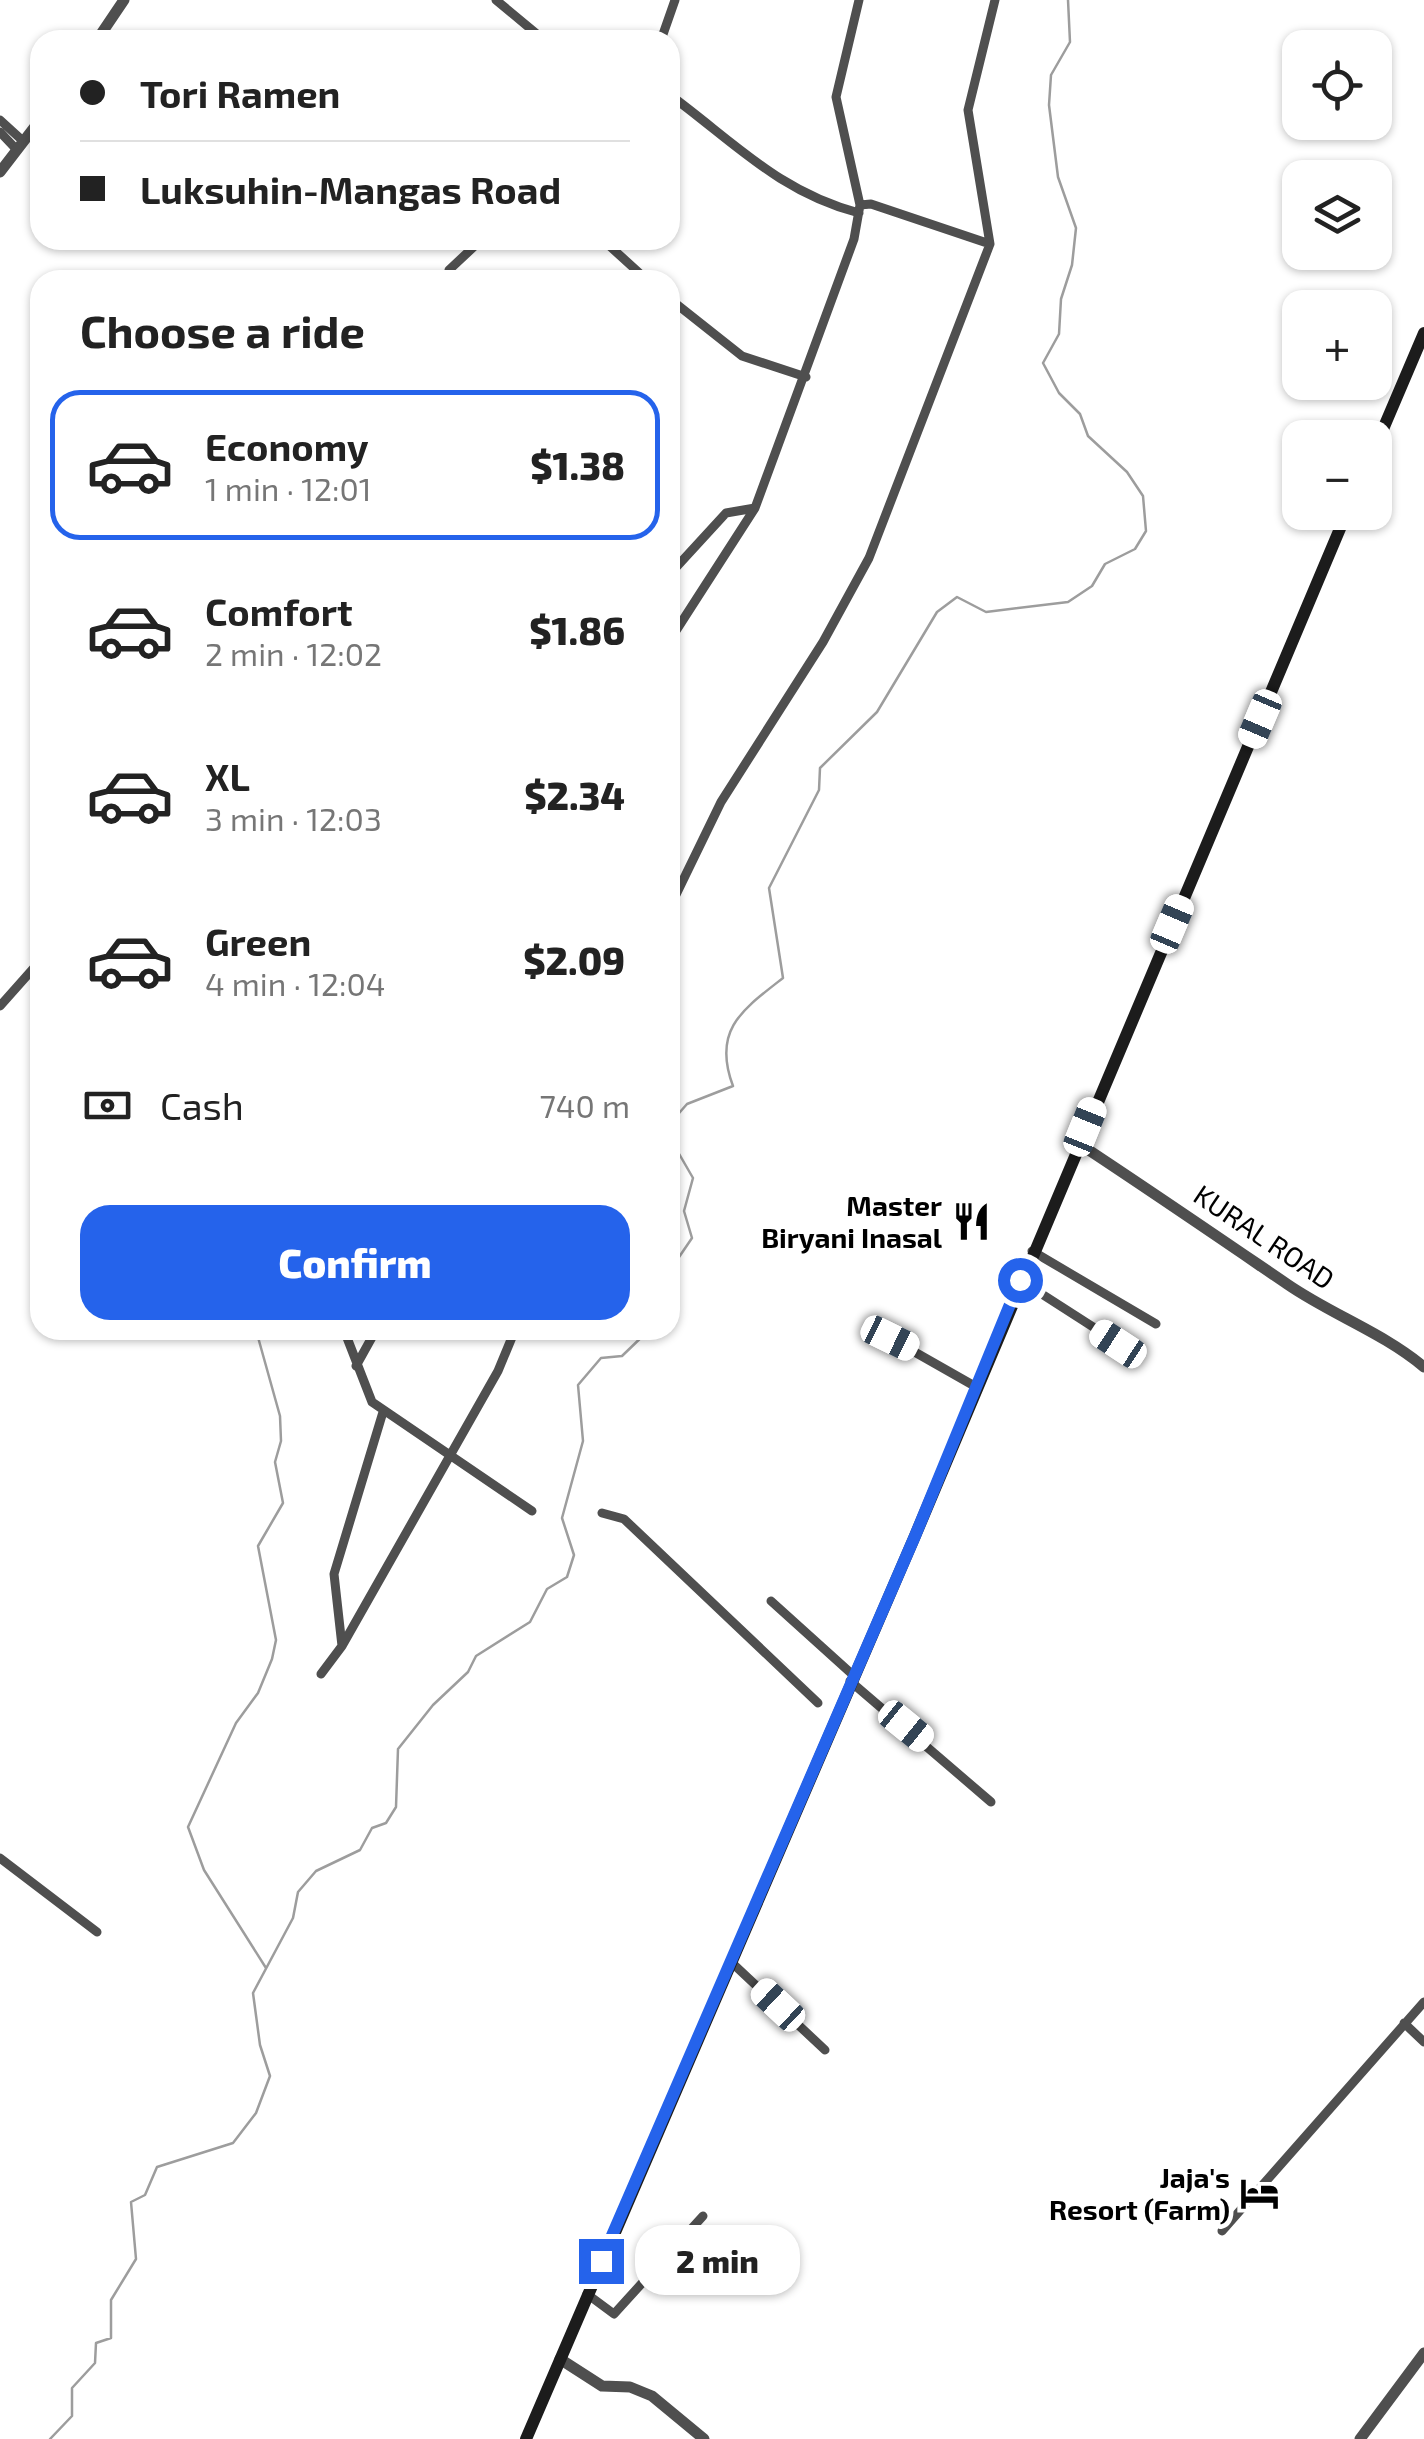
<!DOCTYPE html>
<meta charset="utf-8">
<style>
:root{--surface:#fff;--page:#f2f2f2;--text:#222;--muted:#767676;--line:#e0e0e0;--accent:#2563eb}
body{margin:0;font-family:"Exo 2",sans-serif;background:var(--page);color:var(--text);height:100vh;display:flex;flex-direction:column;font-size:38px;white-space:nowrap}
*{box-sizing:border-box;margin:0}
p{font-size:32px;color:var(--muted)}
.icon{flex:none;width:55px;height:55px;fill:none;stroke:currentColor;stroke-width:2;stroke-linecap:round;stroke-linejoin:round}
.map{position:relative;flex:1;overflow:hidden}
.panel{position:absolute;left:30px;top:270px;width:650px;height:1070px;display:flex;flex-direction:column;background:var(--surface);border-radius:30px;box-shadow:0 2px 8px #0004}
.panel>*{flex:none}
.guide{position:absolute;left:30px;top:30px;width:650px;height:220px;border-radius:30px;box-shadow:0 2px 8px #0004;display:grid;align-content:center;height:220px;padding:0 50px;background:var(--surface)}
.tools{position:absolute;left:1282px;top:30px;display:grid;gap:20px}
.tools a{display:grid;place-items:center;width:110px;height:110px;border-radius:20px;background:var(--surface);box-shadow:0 2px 8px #0004;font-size:50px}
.end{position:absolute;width:45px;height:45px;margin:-22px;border:12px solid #2563eb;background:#fff;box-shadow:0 0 0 5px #fff}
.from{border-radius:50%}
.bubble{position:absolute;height:70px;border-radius:30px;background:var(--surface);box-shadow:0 2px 8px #0004;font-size:32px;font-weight:800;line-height:70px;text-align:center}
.car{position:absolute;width:30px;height:60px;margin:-30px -15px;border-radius:12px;box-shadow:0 0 8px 2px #0007;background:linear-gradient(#fff 24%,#345 0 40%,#fff 0 76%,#345 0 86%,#fff 0)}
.guide b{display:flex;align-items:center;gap:35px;height:95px;font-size:38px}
.guide b+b{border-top:2px solid var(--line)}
.guide i{width:25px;height:25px;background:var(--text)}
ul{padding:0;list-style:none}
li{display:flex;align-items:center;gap:30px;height:150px;margin:0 20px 15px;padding:0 30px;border:5px solid transparent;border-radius:30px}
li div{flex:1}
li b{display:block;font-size:38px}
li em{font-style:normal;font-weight:800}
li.on{border-color:var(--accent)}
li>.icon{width:90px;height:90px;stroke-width:1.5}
h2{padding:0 50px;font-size:45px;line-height:120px}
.pay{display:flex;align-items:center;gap:25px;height:110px;padding:0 50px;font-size:38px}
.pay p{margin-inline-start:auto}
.button{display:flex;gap:20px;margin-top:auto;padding:20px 50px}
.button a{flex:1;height:115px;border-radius:30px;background:var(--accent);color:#fff;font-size:40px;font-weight:800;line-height:115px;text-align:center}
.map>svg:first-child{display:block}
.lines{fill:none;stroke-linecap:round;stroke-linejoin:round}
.stream{stroke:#9d9d9d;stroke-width:2.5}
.minor{stroke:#4f4f4f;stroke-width:9}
.tertiary{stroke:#4f4f4f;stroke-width:11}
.secondary{stroke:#1c1c1c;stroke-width:12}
.route{stroke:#2563eb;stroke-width:12}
.labels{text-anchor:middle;stroke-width:9;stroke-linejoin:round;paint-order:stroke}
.poi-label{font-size:28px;font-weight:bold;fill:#000;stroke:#fff;text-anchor:end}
.street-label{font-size:28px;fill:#000;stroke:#fff}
</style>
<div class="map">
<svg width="1424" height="2439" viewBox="0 0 1424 2439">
<rect width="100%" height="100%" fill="#fff"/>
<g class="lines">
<path class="stream" d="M670,1281L675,1263L692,1238L684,1211L693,1178L678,1152L673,1120L687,1104L733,1086C712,1030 742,1010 783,978L769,888L819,790L820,768L877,712L937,612L957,597L986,612L1068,602L1092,586L1105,564L1135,549L1146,531L1143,496L1127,472L1088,436L1080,414L1059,393L1043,363L1059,334L1061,299L1072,265L1076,228L1058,177L1049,105L1051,75L1070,42L1068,0
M256,1330L280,1416L281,1441L275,1462L283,1503L258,1546L276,1640L272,1659L258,1693L236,1723L188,1827L204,1870L266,1968
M50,2439L72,2416V2388L95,2363L96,2343L111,2338V2300L136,2259L131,2202L145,2195L157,2167L233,2143L256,2113L270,2076L260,2045L253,1993L293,1918L298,1892L316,1871L360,1850L372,1828L386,1823L396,1807L398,1749L433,1705L468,1672L476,1656L530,1622L547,1589L567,1577L574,1555L562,1518L583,1441L578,1385L601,1358L622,1356L649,1330"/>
<path class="minor" d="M496,0L544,40
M661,40L675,0
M670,95C734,142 779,192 859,213
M0,120L23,141
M0,132L17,150
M860,205L871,204L990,244
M603,240L647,280
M448,280L449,270L481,240
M670,299L742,356L806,377
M670,574L726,513L755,508
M670,640L755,508L854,239L860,205L836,97L859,0
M670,907L721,802L823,642L869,558L990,244L968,110L995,0
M0,1006L40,961
M1032,1251L1156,1324
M1020,1280L1118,1343
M344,1330L372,1402L532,1511
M890,1338L978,1388
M356,1366L376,1330
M602,1513L624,1519L818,1703
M771,1601L853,1675
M342,1646L334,1574L383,1412
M321,1674L342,1646L498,1371L515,1330
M850,1681L991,1802
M0,1858L97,1932
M730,1961L825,2050
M1404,2023L1424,2042
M1222,2231L1424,2002
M587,2294L614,2314L703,2216"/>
<path class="tertiary" d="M97,40L124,0
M0,172L40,120
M1078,1143C1148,1189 1218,1237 1287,1284C1332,1315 1382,1332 1424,1367
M560,2359L602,2386L630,2387L652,2396L704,2439
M1360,2439L1424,2353"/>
<path class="secondary" d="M1375,448L1424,333
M526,2439L915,1536L1347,512"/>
</g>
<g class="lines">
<path class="route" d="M601,2261L915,1536L1020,1280"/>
</g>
<defs>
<symbol id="restaurant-bare" viewBox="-9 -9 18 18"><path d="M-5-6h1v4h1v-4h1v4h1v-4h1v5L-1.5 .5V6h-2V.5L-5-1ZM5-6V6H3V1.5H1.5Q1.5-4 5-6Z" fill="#000" stroke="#fff" stroke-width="2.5" paint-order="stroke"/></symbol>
<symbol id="hotel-bare" viewBox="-9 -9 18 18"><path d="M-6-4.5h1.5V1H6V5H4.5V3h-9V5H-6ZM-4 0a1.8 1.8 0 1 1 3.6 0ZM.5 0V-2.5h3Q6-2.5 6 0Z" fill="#000" stroke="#fff" stroke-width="2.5" paint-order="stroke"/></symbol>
</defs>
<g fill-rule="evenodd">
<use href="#restaurant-bare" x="944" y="1194" width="55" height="55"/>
<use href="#hotel-bare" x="1232" y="2166" width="55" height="55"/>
</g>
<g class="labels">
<g class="poi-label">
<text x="942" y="1216">Master<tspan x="942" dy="32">Biryani Inasal</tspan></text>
<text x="1230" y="2188">Jaja's<tspan x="1230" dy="32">Resort (Farm)</tspan></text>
</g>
<g class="street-label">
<text transform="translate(1264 1237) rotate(34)" y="10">KURAL ROAD</text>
</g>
</g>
</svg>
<div class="tools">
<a><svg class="icon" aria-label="locate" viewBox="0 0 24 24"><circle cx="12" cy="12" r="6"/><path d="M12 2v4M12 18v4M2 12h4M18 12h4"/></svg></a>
<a><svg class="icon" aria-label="layers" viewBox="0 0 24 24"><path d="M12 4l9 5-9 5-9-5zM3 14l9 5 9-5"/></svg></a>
<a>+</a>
<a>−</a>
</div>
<i class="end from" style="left:1020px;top:1280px"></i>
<i class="end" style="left:601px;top:2261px"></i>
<div class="bubble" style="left:635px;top:2225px;width:165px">2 min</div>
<i class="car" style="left:1260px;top:719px;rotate:203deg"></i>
<i class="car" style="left:1172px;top:924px;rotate:23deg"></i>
<i class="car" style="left:1085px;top:1127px;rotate:22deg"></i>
<i class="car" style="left:890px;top:1338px;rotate:116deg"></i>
<i class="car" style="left:1118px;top:1344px;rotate:303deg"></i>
<i class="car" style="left:906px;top:1726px;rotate:129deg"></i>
<i class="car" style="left:778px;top:2005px;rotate:313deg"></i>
<div class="guide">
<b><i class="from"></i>Tori Ramen</b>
<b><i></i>Luksuhin-Mangas Road</b>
</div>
<section class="panel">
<h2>Choose a ride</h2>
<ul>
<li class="on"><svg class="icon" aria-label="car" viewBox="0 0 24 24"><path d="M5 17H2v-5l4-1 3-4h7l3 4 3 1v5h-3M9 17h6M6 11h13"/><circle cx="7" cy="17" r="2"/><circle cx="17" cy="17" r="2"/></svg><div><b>Economy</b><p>1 min · 12:01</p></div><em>$1.38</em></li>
<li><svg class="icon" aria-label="car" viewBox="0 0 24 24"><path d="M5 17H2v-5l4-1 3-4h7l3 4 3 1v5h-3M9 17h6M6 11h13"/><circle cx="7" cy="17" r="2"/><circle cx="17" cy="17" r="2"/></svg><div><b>Comfort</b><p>2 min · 12:02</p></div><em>$1.86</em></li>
<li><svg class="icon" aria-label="car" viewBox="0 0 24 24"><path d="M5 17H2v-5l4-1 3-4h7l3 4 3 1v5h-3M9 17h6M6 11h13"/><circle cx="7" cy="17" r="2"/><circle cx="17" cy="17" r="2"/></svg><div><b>XL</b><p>3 min · 12:03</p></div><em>$2.34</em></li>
<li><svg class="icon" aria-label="car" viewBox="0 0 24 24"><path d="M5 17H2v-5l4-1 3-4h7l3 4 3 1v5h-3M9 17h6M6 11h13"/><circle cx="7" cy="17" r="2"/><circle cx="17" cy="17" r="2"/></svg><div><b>Green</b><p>4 min · 12:04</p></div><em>$2.09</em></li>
</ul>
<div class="pay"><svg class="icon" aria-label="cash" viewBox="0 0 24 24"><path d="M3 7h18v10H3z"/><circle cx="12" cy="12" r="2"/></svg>Cash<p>740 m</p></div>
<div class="button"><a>Confirm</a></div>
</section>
</div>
